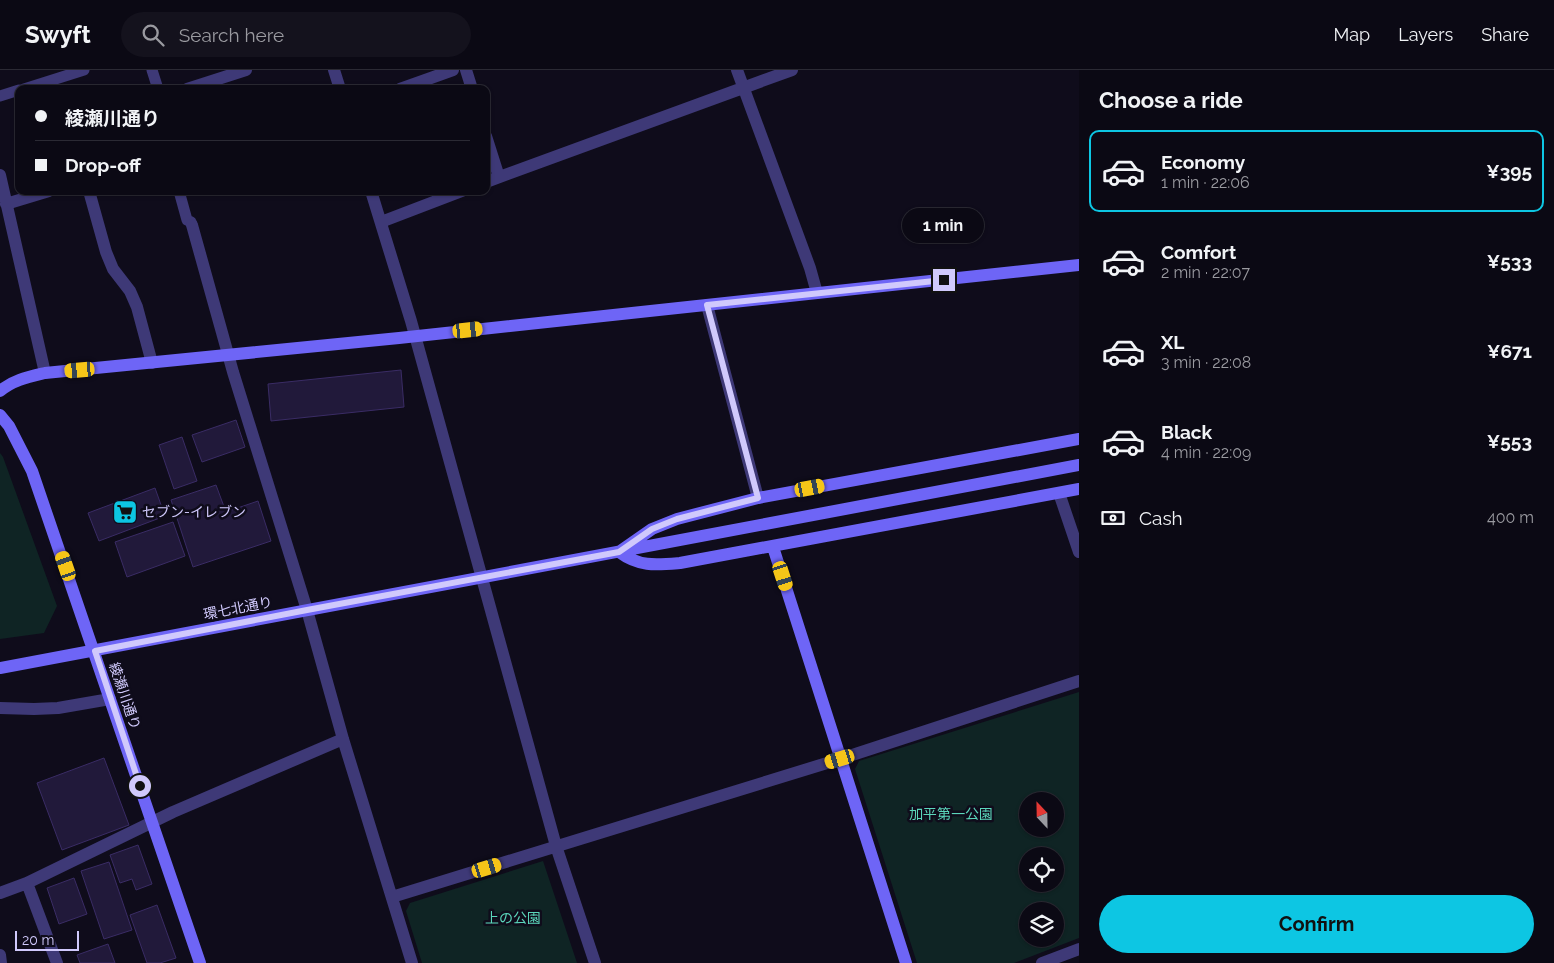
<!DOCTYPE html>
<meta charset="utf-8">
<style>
:root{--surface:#0b0914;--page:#14121d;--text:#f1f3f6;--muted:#9a9aa0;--line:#2b2a34;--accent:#0dc6e3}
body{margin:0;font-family:Raleway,"Noto Sans JP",sans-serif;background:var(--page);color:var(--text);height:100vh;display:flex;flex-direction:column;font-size:19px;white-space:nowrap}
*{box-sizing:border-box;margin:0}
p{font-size:16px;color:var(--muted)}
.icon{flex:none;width:28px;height:28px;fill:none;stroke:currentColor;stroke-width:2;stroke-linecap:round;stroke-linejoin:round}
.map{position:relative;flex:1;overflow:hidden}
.sheet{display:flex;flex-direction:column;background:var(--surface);width:475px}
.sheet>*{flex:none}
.hud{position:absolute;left:15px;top:15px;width:475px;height:110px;border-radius:10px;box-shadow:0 1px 4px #0004,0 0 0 1px var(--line);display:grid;align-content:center;height:110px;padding:0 20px;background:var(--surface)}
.needle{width:32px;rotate:338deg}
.controls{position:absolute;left:1019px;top:722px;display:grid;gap:10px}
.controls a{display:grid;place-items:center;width:45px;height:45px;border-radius:50%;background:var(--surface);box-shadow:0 1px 4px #0004,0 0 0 1px var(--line);font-size:25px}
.scale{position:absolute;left:15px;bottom:12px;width:64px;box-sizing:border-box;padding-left:5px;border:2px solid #d0c9fc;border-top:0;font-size:14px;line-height:18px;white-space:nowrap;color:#d0c9fc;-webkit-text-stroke:4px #0f0c1b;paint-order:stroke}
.end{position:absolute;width:22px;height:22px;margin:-11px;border:6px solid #d0c9fc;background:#111;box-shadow:0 0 0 2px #111}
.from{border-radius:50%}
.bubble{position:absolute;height:35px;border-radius:18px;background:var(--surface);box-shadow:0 1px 4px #0004,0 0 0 1px var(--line);font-size:16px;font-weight:700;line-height:35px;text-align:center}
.car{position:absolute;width:15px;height:30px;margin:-15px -8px;border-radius:6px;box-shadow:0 0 4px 1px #0007;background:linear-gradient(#f5c518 24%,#345 0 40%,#f5c518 0 76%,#345 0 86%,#f5c518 0)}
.hud b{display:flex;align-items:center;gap:18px;height:48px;font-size:19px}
.hud b+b{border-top:1px solid var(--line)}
.hud i{width:12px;height:12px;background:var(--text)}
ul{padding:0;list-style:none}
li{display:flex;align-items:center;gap:15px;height:82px;margin:0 10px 8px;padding:0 10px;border:2px solid transparent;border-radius:10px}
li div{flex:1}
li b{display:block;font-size:19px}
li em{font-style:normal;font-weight:700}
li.current{border-color:var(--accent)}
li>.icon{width:45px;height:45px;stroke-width:1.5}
h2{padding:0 20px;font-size:22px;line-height:60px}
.pay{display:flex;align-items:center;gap:12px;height:55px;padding:0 20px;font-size:19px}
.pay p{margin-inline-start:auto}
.button{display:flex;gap:10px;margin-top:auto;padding:10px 20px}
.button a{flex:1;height:58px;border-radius:30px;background:var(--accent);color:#111;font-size:20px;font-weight:700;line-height:58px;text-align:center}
header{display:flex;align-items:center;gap:30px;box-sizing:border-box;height:70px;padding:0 25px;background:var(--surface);border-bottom:1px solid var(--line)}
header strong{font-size:24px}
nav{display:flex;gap:28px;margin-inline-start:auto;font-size:18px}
.search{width:350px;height:45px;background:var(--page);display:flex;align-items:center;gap:12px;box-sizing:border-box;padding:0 18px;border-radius:28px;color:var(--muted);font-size:19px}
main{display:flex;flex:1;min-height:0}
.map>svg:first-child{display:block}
.green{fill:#0f2424;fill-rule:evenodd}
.building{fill:#21193a;stroke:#3a2c65}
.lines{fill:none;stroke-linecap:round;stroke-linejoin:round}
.lane{stroke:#3e3977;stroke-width:11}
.street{stroke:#3e3977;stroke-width:12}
.secondary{stroke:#6e65f6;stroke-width:12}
.route{stroke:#d0c9fc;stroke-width:6}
.labels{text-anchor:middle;stroke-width:5;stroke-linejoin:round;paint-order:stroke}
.poi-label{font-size:14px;fill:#d0c9fc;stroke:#0f0c1b;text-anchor:start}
.street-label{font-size:14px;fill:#d0c9fc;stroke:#0f0c1b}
.park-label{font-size:14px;fill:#5bd6bb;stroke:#0f0c1b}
</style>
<header>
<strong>Swyft</strong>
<div class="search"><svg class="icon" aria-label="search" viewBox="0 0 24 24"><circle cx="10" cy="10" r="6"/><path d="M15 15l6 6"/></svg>Search here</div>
<nav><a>Map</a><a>Layers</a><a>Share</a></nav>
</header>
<main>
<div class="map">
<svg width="1079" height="893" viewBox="0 0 1079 893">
<rect width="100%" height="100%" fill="#0f0c1b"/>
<path class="green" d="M0,383L3,387L57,536L44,563L0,569Z
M1079,622V868L1014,893H917L855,699L859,691ZM1055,731V759H1028V731ZM1028,786H1055V814H1028ZM1028,841H1055V869H1028Z
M543,791L577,893H422L406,841L410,833Z"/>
<path class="building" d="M401,300L404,337L271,351L268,314Z
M236,350L245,377L202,392L192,365Z
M182,367L197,411L174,419L159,375Z
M216,415L226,442L258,431L271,471L193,497L171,430Z
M155,418L165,446L99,471L88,443Z
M173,452L185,486L127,507L115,472Z
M104,688L129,755L62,780L37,713Z
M138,775L152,814L136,820L132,809L120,813L110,785Z
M109,792L132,860L104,869L81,801Z
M74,808L87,844L59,854L47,818Z
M157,835L176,888L160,893H147L130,845Z
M108,874L115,893H80L77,885Z"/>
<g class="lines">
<path class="lane" d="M152,0L158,19
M24,19L84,0
M0,26L19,20
M179,121L187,150L191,152L192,155"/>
<path class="street" d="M334,0L340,19
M466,0L472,19
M737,0L810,198L817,223
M187,19L246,0
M400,19L453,0
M486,66L499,107
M0,105L45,303
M486,112L792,0
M89,121L106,182L113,199L130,221L137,237L152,293
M371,121L411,251L556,776L595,893
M6,134L49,121
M381,152L462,121
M192,155L233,302L307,540L343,669L412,893
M707,235L758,428
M1059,423L1079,482
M0,638L34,639L58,638L110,629
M27,813L57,893
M0,823L27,813L173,742L343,669
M392,827L840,689L1079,611
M0,885L1,893
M1042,893L1079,879"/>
<path class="secondary" d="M0,321C13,310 28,307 45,303L399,268L1079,195
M0,345L9,356L32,401L200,893
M1079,369L758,428L677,449L652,459L619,482C639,497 656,495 680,493L1079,419
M773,477L906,893
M0,598L1079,395"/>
</g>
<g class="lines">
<path class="route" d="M140,716L95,581L307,540L619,482L652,459L677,449L758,428L707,235L944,210"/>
</g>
<defs>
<symbol id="supermarket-square" viewBox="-11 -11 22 22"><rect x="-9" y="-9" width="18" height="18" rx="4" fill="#0dc6e3" stroke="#0f0c1b"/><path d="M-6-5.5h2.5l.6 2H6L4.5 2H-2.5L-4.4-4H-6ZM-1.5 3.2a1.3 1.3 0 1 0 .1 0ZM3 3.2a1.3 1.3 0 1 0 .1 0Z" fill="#111"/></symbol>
</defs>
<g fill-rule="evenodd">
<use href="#supermarket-square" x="111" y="428" width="28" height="28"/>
</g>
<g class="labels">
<g class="poi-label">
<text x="142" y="447">セブン-イレブン</text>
</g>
<g class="street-label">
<text transform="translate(238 538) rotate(-11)" y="5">環七北通り</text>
<text transform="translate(125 626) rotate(71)" y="5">綾瀬川通り</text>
</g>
<g class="park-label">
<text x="951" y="749">加平第一公園</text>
<text x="513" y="853">上の公園</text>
</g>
</g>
</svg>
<div class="controls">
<a><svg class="needle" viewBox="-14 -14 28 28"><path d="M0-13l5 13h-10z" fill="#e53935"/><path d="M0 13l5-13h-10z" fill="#9a9aa0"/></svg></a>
<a><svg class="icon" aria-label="locate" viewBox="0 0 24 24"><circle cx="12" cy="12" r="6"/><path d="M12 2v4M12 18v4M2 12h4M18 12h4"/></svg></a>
<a><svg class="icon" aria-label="layers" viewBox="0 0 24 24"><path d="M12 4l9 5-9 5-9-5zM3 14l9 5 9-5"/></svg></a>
</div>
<div class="scale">20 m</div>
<i class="end from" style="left:140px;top:716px"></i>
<i class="end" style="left:944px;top:210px"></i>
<div class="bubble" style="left:902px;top:138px;width:82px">1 min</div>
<i class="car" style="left:468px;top:260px;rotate:84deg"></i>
<i class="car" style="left:80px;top:300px;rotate:265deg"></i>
<i class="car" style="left:810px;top:418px;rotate:79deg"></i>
<i class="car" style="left:66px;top:496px;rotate:341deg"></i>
<i class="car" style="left:783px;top:506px;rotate:162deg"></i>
<i class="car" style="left:840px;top:689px;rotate:253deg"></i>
<i class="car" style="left:487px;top:798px;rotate:73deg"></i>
<div class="hud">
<b><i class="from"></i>綾瀬川通り</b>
<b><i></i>Drop-off</b>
</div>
</div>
<section class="sheet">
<h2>Choose a ride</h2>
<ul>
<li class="current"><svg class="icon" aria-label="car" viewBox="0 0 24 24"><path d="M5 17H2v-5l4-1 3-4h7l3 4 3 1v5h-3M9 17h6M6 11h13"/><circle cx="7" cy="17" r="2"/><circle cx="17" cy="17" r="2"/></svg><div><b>Economy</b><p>1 min · 22:06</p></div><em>¥395</em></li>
<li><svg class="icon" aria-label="car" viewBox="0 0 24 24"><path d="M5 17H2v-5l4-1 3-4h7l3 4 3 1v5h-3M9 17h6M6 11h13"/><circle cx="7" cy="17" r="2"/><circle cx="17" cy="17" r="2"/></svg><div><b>Comfort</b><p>2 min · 22:07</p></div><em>¥533</em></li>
<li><svg class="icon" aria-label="car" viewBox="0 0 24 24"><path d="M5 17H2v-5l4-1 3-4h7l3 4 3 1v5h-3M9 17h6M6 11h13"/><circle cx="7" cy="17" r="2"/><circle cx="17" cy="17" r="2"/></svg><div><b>XL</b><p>3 min · 22:08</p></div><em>¥671</em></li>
<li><svg class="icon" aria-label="car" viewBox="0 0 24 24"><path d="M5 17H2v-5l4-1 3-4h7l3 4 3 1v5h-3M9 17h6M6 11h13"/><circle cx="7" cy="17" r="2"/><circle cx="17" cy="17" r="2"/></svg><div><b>Black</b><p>4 min · 22:09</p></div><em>¥553</em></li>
</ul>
<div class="pay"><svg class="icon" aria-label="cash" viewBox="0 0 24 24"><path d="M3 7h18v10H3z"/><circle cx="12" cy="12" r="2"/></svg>Cash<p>400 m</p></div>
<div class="button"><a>Confirm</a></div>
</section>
</main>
